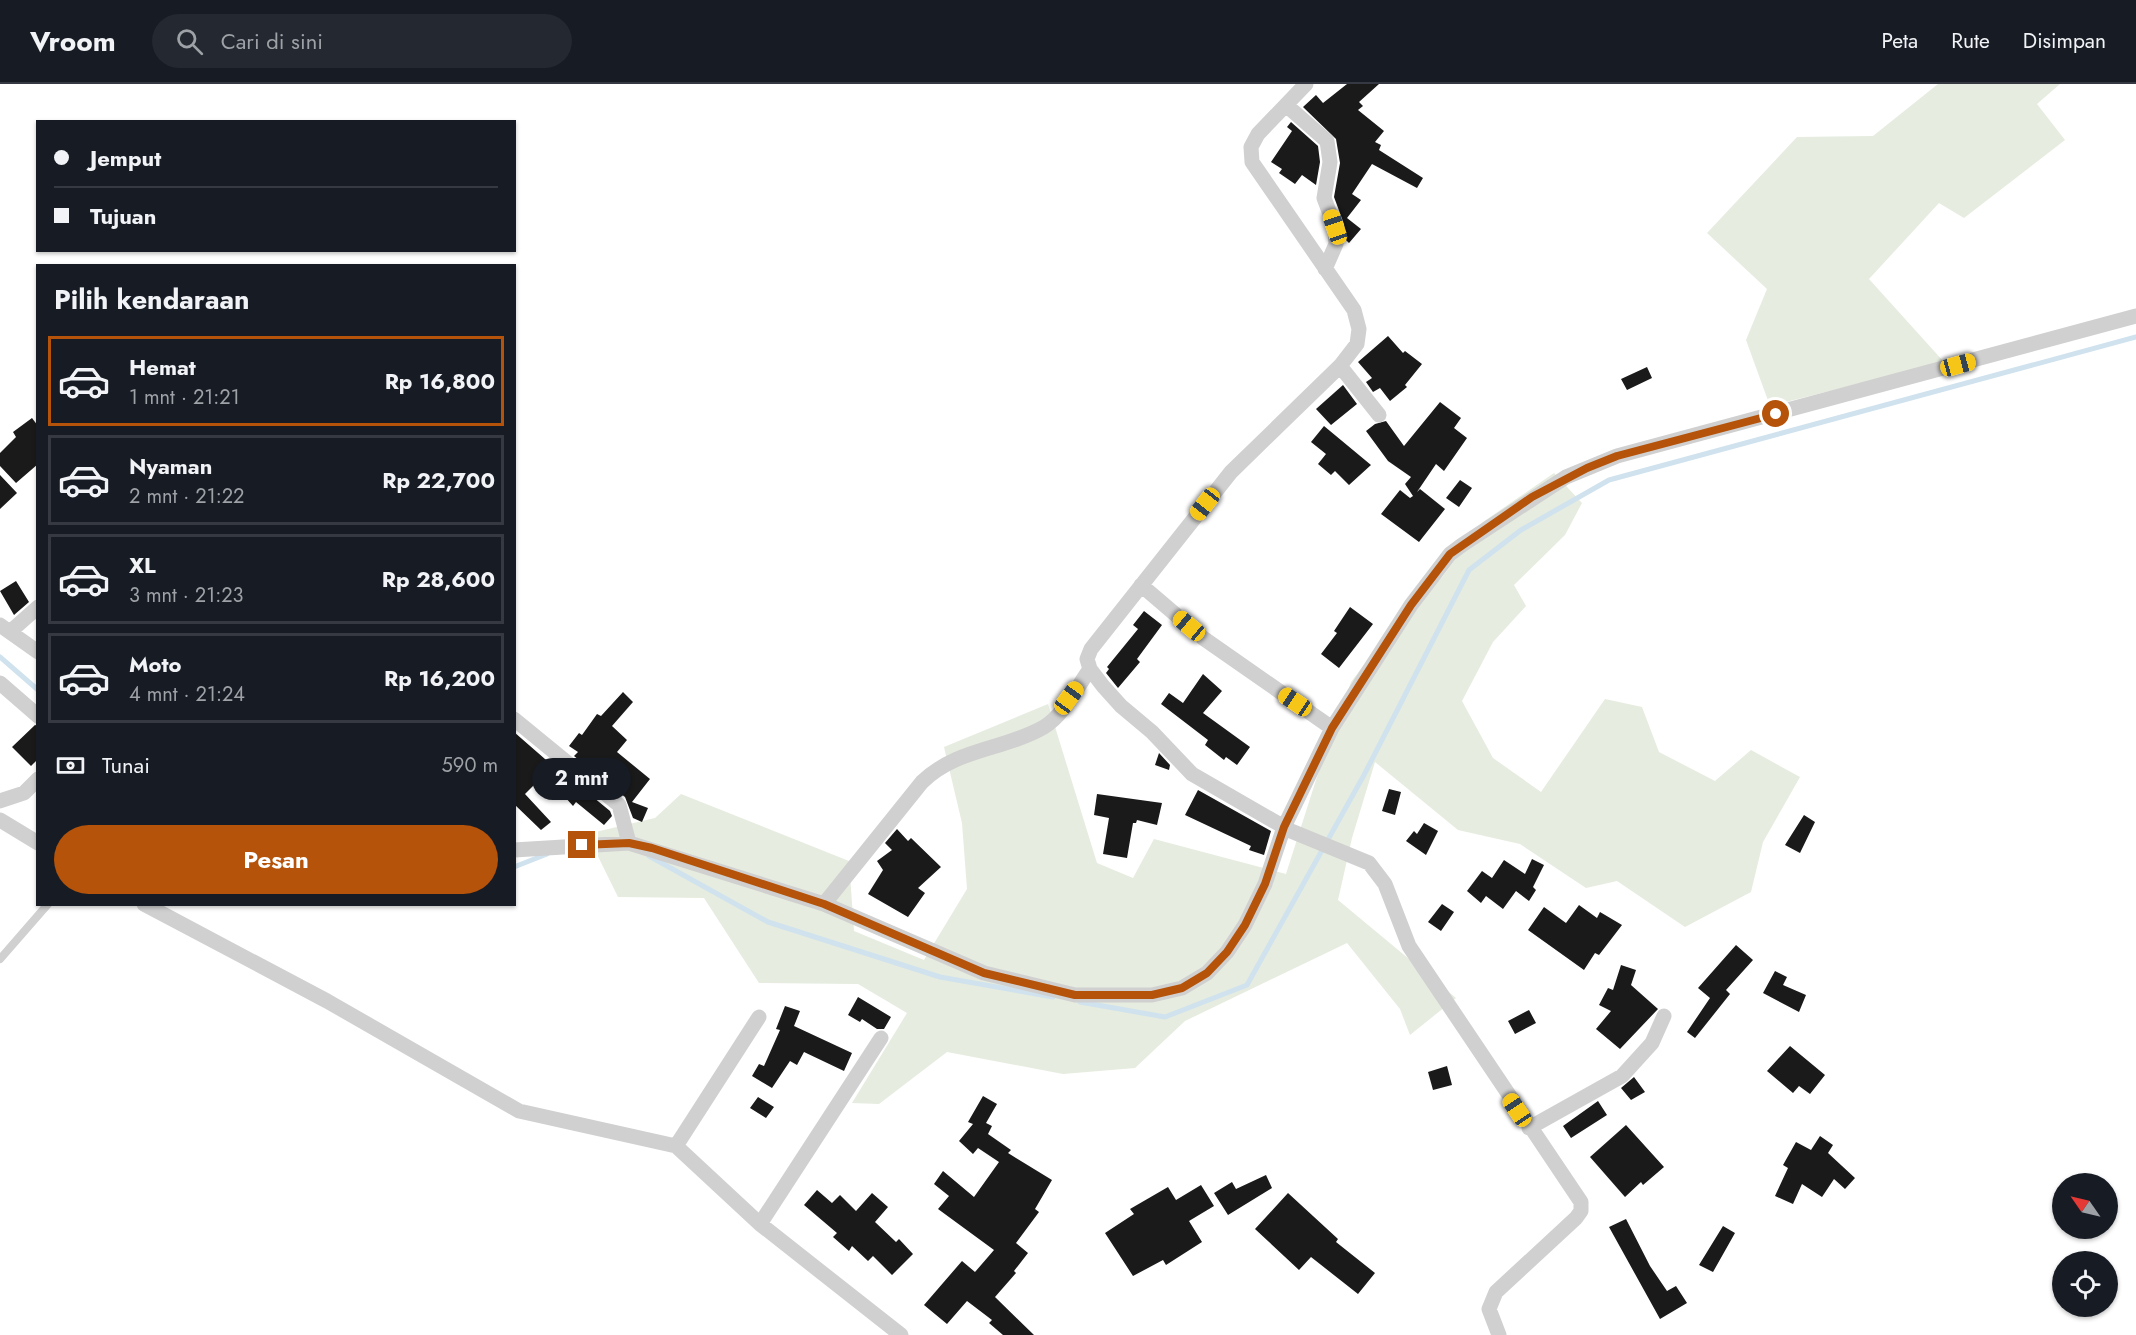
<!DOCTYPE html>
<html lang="id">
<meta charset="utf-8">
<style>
:root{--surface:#171b24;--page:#242831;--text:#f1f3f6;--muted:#9ea1a6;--line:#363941;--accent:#b45309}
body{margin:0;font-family:Jost,sans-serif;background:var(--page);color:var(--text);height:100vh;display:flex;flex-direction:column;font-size:22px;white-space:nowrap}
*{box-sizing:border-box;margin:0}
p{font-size:20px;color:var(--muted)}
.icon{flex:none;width:33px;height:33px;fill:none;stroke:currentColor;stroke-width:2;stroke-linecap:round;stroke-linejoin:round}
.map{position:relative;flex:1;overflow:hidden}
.drawer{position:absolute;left:36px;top:180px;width:480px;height:642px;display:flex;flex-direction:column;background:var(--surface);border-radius:0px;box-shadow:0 2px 4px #0004}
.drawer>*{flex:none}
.guide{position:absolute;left:36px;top:36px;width:480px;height:132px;border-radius:0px;box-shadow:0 2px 4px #0004;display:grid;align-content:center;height:132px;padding:0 18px;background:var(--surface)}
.needle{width:39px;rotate:304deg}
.fabs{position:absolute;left:2052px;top:1089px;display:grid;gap:12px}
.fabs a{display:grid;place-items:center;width:66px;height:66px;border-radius:50%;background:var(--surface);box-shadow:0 2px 4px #0004;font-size:30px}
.end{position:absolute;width:27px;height:27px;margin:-14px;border:8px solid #b45309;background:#fff;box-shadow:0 0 0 3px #fff}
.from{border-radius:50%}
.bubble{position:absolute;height:42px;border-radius:21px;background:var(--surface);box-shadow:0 2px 4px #0004;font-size:20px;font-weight:700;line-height:42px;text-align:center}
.car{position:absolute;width:18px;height:36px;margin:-18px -9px;border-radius:8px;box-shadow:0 0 4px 2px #0007;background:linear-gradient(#f5c518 24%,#345 0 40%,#f5c518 0 76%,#345 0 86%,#f5c518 0)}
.guide b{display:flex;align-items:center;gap:21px;height:57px;font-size:22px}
.guide b+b{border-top:2px solid var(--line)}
.guide i{width:15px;height:15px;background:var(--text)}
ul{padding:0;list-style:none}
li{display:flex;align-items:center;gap:18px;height:90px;margin:0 12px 9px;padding:0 6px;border:3px solid var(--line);border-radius:0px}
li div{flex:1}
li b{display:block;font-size:22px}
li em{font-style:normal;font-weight:700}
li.current{border-color:var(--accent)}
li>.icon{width:54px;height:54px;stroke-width:1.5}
h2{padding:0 18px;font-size:27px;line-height:72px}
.pay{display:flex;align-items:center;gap:15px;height:66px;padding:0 18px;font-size:22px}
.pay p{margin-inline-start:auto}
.action{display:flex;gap:12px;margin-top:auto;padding:12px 18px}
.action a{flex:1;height:69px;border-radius:36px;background:var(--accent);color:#fff;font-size:24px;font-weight:700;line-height:69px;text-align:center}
header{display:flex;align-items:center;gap:36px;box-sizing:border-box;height:84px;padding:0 30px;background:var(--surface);border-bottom:2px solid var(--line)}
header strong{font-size:28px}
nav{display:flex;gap:33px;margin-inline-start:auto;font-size:21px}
.search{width:420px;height:54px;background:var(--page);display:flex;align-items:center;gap:15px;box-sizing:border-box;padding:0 21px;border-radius:33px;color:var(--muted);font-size:22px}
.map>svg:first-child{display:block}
.green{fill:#e6ecdf}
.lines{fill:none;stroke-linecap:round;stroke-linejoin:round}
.stream{stroke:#cfe2ee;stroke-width:5}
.building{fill:#1a1a1a}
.service{stroke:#d0d0d0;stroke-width:8}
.minor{stroke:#d0d0d0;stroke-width:15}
.route{stroke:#b45309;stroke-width:8}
</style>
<header>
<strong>Vroom</strong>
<div class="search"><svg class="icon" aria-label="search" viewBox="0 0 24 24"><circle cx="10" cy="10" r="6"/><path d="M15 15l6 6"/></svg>Cari di sini</div>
<nav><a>Peta</a><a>Rute</a><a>Disimpan</a></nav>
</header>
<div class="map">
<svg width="2136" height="1251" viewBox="0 0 2136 1251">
<rect width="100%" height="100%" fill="#fff"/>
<path class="green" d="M1938,0H2060L2037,20L2065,56L1964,134L1939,119L1869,195L1944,278L1770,322L1746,256L1767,205L1707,149L1797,53L1873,52Z
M1554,389L1582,419L1565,451L1514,501L1526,522L1493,558L1462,617L1493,674L1541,708L1605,615L1642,623L1659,668L1715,697L1751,666L1800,693L1763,758L1751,808L1685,843L1617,797L1586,804L1520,760L1458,746L1375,678L1352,754L1338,816L1456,914L1410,951L1400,925L1347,859L1185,937L1135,984L1063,990L947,968L879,1020L852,1019L907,929L858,900L759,899L704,814L618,813L587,750L655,734L681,710L849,777L854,847L924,876L967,805L962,739L944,663L1048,620L1097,779L1133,794L1154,755L1286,790L1316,696L1351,598L1394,541L1443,492L1483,438Z"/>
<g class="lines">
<path class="stream" d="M0,573L38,606
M649,772L768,838L940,893L1053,913
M514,783L547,770
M1080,918L1165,933L1247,901L1364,691L1469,486L1521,446L1609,396L2136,253"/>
</g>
<path class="building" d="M1347,0H1379L1359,18L1363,22L1358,26L1384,47L1375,58L1381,61L1379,66L1423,94L1417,104L1372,80L1352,110L1361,116L1347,134L1361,145L1349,159L1346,156L1344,140L1334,113L1340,79L1336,55L1303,23L1316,11L1323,19Z
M1291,38L1318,62L1320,78L1316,101L1302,91L1295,100L1279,89L1282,85L1271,78L1292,47L1287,43Z
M1388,252L1403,269L1405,267L1422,280L1405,301L1407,303L1390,317L1380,304L1373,308L1366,298L1372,294L1358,278Z
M1647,283L1652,294L1627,306L1621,295Z
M1343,301L1357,320L1331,341L1316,325Z
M1440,318L1461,334L1454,344L1467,354L1444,387L1436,380L1417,408L1420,405L1445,425L1419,458L1381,430L1400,406L1410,414L1413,412L1405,400L1411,393L1388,377L1366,347L1375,340L1386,337L1404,362Z
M32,334L38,342V380L16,399L0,382V369L16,353L13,348Z
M1324,342L1371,381L1349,401L1335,387L1331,391L1318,380L1326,370L1311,358Z
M0,391L17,409L0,425Z
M1460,396L1472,404L1459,423L1446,414Z
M16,497L29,518L14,531L0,507Z
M1350,523L1373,540L1339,584L1321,570L1337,549L1334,547Z
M1144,527L1162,541L1137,575L1140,578L1118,604L1106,589L1109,585L1107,583L1138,545L1133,541Z
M1203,590L1222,607L1203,629L1250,663L1237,681L1226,673L1224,676L1205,661L1208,656L1161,620L1169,609L1183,619Z
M623,608L633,618L612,642L627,656L617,668L650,695L632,718L648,724L642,738L633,734L625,713L574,672L578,668L569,662L579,649L582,651L597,630L601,632Z
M35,641L38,642V675L31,682L12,663Z
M514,648L553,682L525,710L551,738L541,746L514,720Z
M1159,669L1170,681L1169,686L1155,681Z
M559,685L610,727L612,732L604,741L576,718L573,722L548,694Z
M1389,705L1401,708L1395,731L1382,727Z
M1198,706L1271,747L1264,771L1249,766L1251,762L1185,731Z
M1097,710L1162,719L1157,741L1137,736L1136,739H1133L1127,774L1103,770L1109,734L1094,731Z
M1804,731L1815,738L1800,769L1785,761Z
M1424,739L1438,747L1426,771L1406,757L1414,747L1417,750Z
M897,745L908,757L911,754L941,783L918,804L925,809L908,833L868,810L883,786L877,777L892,766L885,759Z
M1532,775L1544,781L1533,803L1536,806L1529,817L1516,807L1503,825L1486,812L1481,819L1467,807L1482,787L1492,794L1504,776L1525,790Z
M1442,820L1454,828L1441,847L1428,838Z
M1579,821L1597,834L1600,828L1622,841L1599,871L1595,869L1584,886L1528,846L1544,823L1566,839Z
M1736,861L1753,876L1726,906L1730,910L1695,954L1687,948L1710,914L1698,904Z
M1621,881L1636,886L1631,901L1658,925L1620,965L1596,945L1611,927L1599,921L1608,904L1613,906Z
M1775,887L1787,893L1783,901L1806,911L1799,928L1763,909Z
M858,913L891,933L884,945H877L862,935L860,938L848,931Z
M785,922L800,927L794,942L852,969L844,987L804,968L797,981L790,977L772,1004L752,992L759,980L764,982L780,946L776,945Z
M1529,926L1536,939L1515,950L1508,937Z
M1790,962L1825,991L1810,1010L1799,1002L1793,1009L1767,987Z
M1447,982L1452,1001L1433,1006L1428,988Z
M1634,993L1645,1008L1631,1016L1621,1004Z
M983,1012L997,1020L986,1039L992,1042L988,1050L1011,1066L1008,1069L1052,1096L1035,1125L1039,1128L1016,1159L1028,1169L1014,1187L1016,1189L995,1213L1034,1251H1003L989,1239L992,1236L967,1217L947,1240L924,1221L962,1177L975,1188L994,1166L938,1125L949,1112L934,1100L943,1087L974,1113L999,1078L978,1064L973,1070L959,1057L973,1040L968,1038Z
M758,1013L774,1023L766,1034L750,1024Z
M1598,1017L1607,1031L1571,1054L1563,1042Z
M1626,1041L1664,1083L1643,1101L1641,1098L1625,1113L1590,1073Z
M1820,1052L1833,1061L1828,1069L1855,1094L1845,1105L1834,1095L1822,1113L1802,1100L1793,1120L1775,1112L1788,1084L1783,1081L1796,1058L1811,1066Z
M1266,1091L1272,1104L1228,1131L1214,1109L1232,1098L1236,1105Z
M1201,1101L1214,1122L1189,1137L1202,1158L1166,1181L1163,1176L1133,1192L1105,1149L1134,1130L1130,1125L1168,1103L1176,1116Z
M817,1106L832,1119L840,1111L856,1127L872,1109L888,1123L875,1138L896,1158L899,1155L913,1170L892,1191L873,1172L868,1177L852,1162L849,1167L833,1153L837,1149L804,1121Z
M1288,1109L1338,1155L1336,1158L1375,1189L1358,1210L1311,1173L1299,1186L1255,1145Z
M1626,1135L1650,1182L1667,1207L1676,1202L1687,1219L1660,1235L1609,1143Z
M1723,1142L1735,1149L1713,1188L1699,1181Z"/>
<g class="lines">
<path class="service" d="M0,875L48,820"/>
<path class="minor" d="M1306,0L1258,50L1251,63L1252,78L1354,226L1359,245L1357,260L1340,282L1231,388L1091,565L1087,575L1090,585L1103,602L1121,622L1152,648L1192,690L1291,747L1369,779L1385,800L1409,862L1581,1118V1127L1576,1134L1496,1208L1489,1225L1499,1251
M1286,21L1327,57L1330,78L1324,114L1335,143L1336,160L1325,185
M1340,282L1379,331
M1141,501L1203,554L1332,644
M0,541L38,568
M11,547L38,523
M0,599L38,632
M514,635L619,721L629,759
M0,717L24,709L38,695
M0,736L38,759
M514,766L629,759L824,820L984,889L1075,911H1152L1182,904L1207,889L1227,868L1245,841L1265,800L1284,743L1332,644L1411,521L1450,470L1462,461L1566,393L1617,372L2136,232
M144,820L327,917L519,1027L676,1062L760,1140L901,1251
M824,820L922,698C957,664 1004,666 1044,643C1064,631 1077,603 1090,585
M1529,1044L1622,992L1652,959L1664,932
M676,1062L759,933
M760,1140L881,954"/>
</g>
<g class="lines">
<path class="route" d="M582,761L629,759L652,764L824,820L984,889L1075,911H1152L1182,904L1207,889L1227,868L1245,841L1265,800L1284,743L1332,644L1411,521L1450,470L1532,413L1587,384L1617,372L1776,330"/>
</g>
</svg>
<div class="fabs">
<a><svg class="needle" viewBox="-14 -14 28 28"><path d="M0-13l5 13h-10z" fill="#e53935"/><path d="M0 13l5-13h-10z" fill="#9ea1a6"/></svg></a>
<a><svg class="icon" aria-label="locate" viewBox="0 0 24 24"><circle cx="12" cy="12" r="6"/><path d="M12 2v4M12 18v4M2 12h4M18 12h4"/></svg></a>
</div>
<i class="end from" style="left:1776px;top:330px"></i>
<i class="end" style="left:582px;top:761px"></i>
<div class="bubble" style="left:532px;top:674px;width:99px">2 mnt</div>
<i class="car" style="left:1335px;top:143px;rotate:341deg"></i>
<i class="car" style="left:1958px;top:281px;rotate:75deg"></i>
<i class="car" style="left:1205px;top:420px;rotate:218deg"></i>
<i class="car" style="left:1189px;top:542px;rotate:310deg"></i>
<i class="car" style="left:1069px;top:614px;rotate:36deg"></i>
<i class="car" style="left:1295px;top:618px;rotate:304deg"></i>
<i class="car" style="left:1517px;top:1026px;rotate:326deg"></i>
<div class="guide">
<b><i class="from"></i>Jemput</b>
<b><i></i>Tujuan</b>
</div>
<section class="drawer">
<h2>Pilih kendaraan</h2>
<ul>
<li class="current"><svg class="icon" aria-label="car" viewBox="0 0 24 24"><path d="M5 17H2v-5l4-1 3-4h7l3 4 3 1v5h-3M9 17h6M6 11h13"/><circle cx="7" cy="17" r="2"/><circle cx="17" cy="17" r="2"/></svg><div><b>Hemat</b><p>1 mnt · 21:21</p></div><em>Rp 16,800</em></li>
<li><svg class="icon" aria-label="car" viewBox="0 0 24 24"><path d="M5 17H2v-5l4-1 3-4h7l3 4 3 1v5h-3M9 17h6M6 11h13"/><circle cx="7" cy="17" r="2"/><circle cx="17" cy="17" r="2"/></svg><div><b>Nyaman</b><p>2 mnt · 21:22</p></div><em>Rp 22,700</em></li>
<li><svg class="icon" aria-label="car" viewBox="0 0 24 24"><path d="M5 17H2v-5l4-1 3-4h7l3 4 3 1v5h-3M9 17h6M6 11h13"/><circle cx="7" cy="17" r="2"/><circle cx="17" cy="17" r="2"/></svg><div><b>XL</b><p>3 mnt · 21:23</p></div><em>Rp 28,600</em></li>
<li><svg class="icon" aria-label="car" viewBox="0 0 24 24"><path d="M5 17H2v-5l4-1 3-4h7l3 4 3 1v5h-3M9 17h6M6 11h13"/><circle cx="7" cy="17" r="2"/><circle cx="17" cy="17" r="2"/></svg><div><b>Moto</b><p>4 mnt · 21:24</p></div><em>Rp 16,200</em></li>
</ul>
<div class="pay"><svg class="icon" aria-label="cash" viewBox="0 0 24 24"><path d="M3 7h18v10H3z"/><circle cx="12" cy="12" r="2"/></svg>Tunai<p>590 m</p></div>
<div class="action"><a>Pesan</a></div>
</section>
</div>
